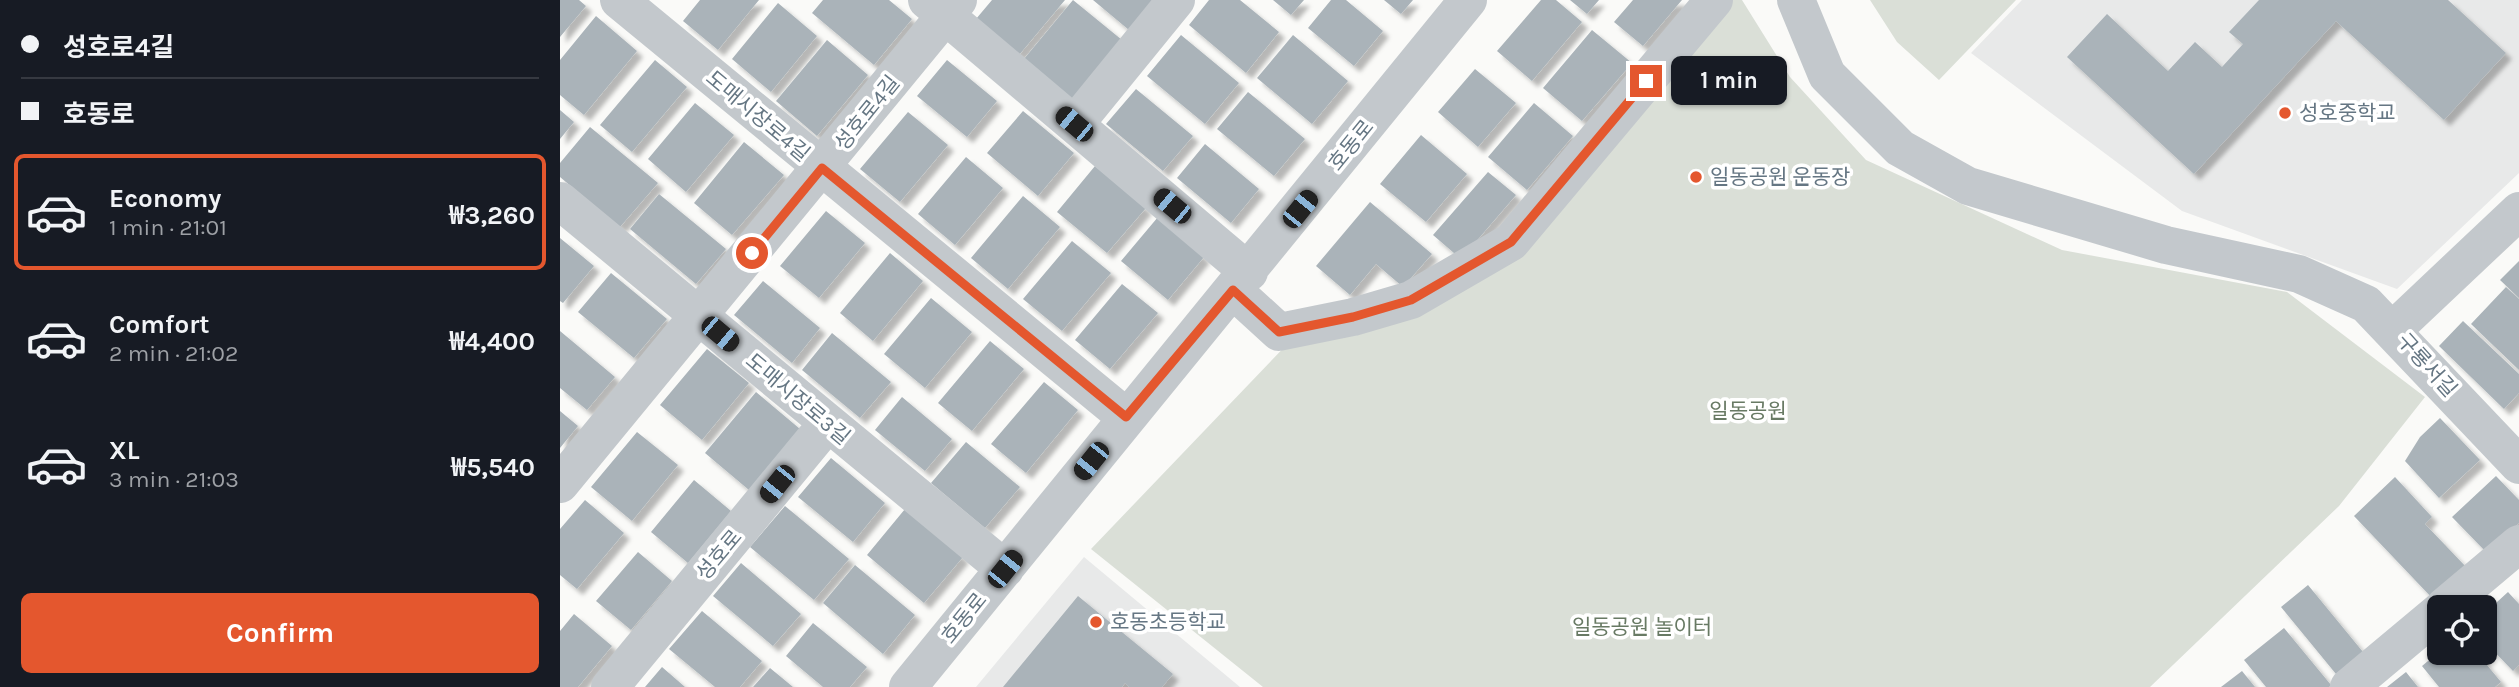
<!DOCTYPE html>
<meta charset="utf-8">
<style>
:root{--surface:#171b24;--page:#242831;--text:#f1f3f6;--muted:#9ea1a6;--line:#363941;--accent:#e4572e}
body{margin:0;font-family:Karla,"Noto Sans KR",sans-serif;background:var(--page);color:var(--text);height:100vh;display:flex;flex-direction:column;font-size:26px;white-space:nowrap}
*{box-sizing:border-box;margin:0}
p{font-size:23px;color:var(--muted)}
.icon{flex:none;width:38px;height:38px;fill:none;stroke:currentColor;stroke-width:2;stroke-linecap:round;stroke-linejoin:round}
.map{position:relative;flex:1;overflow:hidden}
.side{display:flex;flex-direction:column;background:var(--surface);width:560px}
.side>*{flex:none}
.hud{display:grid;align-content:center;height:154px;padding:0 21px;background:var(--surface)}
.tools{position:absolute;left:1867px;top:595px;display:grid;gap:14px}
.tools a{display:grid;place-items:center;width:70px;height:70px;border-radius:10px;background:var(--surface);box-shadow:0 2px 5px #0004;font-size:35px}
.end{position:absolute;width:32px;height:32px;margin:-16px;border:9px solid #e4572e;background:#fff;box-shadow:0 0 0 4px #fff}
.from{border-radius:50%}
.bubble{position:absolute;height:49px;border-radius:10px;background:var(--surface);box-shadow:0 2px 5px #0004;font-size:23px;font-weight:700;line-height:49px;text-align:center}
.car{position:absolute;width:21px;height:42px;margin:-21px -10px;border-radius:9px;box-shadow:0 0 5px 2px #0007;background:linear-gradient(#222 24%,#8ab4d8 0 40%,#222 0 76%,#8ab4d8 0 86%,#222 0)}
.hud b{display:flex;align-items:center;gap:24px;height:66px;font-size:26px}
.hud b+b{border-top:2px solid var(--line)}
.hud i{width:18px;height:18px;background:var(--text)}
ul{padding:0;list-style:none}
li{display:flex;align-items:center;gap:21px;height:116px;margin:0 14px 10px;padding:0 7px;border:4px solid transparent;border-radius:10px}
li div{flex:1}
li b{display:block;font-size:26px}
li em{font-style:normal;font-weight:700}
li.current{border-color:var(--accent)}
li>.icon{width:63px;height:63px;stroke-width:1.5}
.button{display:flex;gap:14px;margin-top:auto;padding:14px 21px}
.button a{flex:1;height:80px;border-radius:10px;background:var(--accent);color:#fff;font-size:28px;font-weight:700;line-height:80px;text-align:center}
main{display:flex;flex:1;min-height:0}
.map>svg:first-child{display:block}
.built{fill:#e8e9e9}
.green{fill:#dadfd7}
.building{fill:#aab3b9;filter:url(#shadow)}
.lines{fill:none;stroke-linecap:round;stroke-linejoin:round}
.minor{stroke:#c3c8cc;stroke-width:38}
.route{stroke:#e4572e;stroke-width:9}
.poi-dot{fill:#e4572e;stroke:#fff;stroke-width:2.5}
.labels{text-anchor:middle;stroke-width:7;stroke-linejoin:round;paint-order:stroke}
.street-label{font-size:21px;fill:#657683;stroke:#fff}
.poi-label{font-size:21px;fill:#657683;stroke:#fff;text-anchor:start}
.park-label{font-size:21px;fill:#687a64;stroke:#fff}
</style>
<main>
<section class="side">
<div class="hud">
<b><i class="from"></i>성호로4길</b>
<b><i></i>호동로</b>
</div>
<ul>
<li class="current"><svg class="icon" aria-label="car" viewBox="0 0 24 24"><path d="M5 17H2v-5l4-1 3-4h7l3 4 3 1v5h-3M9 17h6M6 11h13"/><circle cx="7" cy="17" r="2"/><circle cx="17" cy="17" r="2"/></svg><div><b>Economy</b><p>1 min · 21:01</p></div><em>₩3,260</em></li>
<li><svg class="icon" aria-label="car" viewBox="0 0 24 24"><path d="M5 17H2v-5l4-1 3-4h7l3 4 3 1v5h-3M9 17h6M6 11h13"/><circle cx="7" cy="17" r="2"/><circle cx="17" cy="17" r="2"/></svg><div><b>Comfort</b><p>2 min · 21:02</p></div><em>₩4,400</em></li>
<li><svg class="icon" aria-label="car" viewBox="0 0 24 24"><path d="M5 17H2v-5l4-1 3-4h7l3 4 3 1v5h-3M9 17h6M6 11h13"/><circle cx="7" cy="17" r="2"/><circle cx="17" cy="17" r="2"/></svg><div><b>XL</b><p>3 min · 21:03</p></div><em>₩5,540</em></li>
</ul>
<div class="button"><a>Confirm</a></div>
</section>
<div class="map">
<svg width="1959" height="687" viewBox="0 0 1959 687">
<defs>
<filter id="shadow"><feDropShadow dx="6" dy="6" stdDeviation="2" flood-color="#0004"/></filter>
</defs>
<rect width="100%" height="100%" fill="#fafaf8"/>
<path class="built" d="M1462,0H1959V173L1837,289L1622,211L1411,53Z
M524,557L680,687H416Z"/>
<path class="green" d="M1160,0H1182L1230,77L1306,160L1502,250L1727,292L1865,397L1779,506L1590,687H703L531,549L735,336L962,250Z
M1310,0H1456L1379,80L1337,42Z"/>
<path class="building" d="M0,0H19L26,6L0,37Z
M140,0H199L158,50L123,21Z
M263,0H329L352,19L314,65L252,13Z
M432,0H505L459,55L416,19Z
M513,0L562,40L512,99L464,59Z
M533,0H594L569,30Z
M649,0H680L719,32L686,73L629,25Z
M713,0H744L731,15Z
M771,0H786L823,31L794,66L748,28Z
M824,0H853L841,14Z
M981,0H996L1022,22L972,81L937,51Z
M1010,0H1039L1027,14Z
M1073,0H1122L1083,46L1054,22Z
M1699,0H1888L1946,53L1884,120L1776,21L1634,174L1507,57L1547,14L1608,71L1635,42L1662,67L1683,44L1669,32Z
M218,3L257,36L211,92L172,59Z
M36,16L77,51L24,115L0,95V60Z
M1032,30L1072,63L1022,121L983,88Z
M621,35L679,83L645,124L587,76Z
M733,35L788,81L752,124L697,78Z
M267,40L308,75L257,136L216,101Z
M95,60L127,87L72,152L40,125Z
M387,60L437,101L407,137L357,96Z
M915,69L956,103L918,147L878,112Z
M576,89L633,136L603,171L546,124Z
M688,92L745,139L714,176L657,129Z
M135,103L174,135L126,192L88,159Z
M974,103L1013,136L967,190L928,157Z
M0,110L14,122L0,139Z
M463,111L514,153L478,196L427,153Z
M348,112L388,145L340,202L300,169Z
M30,127L98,183L60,227L0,177V163Z
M861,135L907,174L866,222L820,184Z
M184,142L224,175L172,235L134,203Z
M645,144L699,189L671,223L617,178Z
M406,157L443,188L395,245L358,214Z
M535,166L586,208L547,253L497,212Z
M928,172L956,195L901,259L873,235Z
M99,194L166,249L136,284L70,229Z
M463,196L500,227L448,289L411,258Z
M810,202L872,254L843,287L816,264L790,295L756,266Z
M266,211L305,243L259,298L220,266Z
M598,217L644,257L608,300L561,261Z
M0,238L34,266L3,303L0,301Z
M512,241L551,273L502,331L463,299Z
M330,253L363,281L313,341L280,313Z
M1959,261V298L1940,280Z
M51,273L107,319L74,358L18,312Z
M203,281L260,328L232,363L174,315Z
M562,284L598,313L550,369L515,340Z
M1946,287L1959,299V370L1911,324Z
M371,298L412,332L365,388L324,354Z
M1903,321L1959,374V393L1944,409L1879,346Z
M0,331L55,377L27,410L0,388Z
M272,333L331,382L300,418L242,370Z
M430,341L464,369L412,431L378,403Z
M147,349L189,383L142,440L100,405Z
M484,382L518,410L466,473L431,444Z
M196,392L240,429L189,490L145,453Z
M342,397L392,439L365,471L315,430Z
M0,411L18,426L0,448Z
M1880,418L1920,460L1879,498L1845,461L1860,437Z
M77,432L118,465L72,521L31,487Z
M406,442L460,487L425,528L371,483Z
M271,458L325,503L293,542L238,497Z
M1936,476L1959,500V523L1927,553L1892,517Z
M1835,477L1872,517L1865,524L1908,569L1874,600L1794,516Z
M134,480L171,511L128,563L91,532Z
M25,500L64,533L17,589L0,575V529Z
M225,506L289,559L254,600L190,547Z
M345,509L403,557L364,603L307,555Z
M78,552L112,581L71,630L36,601Z
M181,563L241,614L213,646L153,596Z
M295,565L355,615L323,654L263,603Z
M1748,585L1803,652L1776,674L1721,607Z
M1948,592L1959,604V665L1953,671L1925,642V613Z
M518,596L613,674L602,687H569L565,683L562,687H443Z
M142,611L202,661L180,687H155L109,649Z
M14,614L52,646L18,687H0V631Z
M253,623L307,667L290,687H263L226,656Z
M1724,628L1771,685L1769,687H1706L1684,660Z
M1880,651L1917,653L1941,682L1935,687H1879L1862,666Z
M102,667L125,687H85Z
M210,668L233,687H193Z
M1682,671L1695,687H1661Z
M1846,672L1858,687H1827Z"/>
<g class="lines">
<path class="minor" d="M59,0L566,417
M367,0L689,272
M1236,0L1267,75L1340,148L1408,186L1606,245L1739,274L1806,304L1959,465
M515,124L616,0
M0,201L445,569
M673,290L719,332L793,317L851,300L951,242L1154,0
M1833,330L1959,211
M0,484L398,0
M1884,607L1959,544
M50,687L267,424
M348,687L908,0
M1789,687L1880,611"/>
</g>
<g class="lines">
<path class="route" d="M192,253L262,168L566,417L673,290L719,332L793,317L851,300L951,242L1086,81"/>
</g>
<g class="poi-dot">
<circle cx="1725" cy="113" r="7"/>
<circle cx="1136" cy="177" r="7"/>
<circle cx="536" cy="622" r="7"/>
</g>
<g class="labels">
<g class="street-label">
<text transform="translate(307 113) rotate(-51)" y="7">성호로4길</text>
<text transform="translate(198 116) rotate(40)" y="7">도매시장로4길</text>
<text transform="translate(791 145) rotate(-51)" y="7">호동로</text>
<text transform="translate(1867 365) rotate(48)" y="7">구룡서길</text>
<text transform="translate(238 399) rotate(40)" y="7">도매시장로3길</text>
<text transform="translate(159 555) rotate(-50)" y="7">성호로</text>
<text transform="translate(404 618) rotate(-51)" y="7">호동로</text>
</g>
<g class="poi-label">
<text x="1739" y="120">성호중학교</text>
<text x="1150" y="184">일동공원 운동장</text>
<text x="550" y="629">호동초등학교</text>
</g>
<g class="park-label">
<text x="1188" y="418">일동공원</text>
<text x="1082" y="634">일동공원 놀이터</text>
</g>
</g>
</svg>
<div class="tools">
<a><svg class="icon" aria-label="locate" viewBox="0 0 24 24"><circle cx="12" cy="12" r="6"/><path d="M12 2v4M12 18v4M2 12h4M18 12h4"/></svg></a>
</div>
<i class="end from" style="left:192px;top:253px"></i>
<i class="end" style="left:1086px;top:81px"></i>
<div class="bubble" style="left:1111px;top:56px;width:116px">1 min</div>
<i class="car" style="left:514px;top:124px;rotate:310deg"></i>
<i class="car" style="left:612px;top:206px;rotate:310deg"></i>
<i class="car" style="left:740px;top:209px;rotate:39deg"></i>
<i class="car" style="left:160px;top:334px;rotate:130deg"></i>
<i class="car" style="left:531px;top:461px;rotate:219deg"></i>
<i class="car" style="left:217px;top:484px;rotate:219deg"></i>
<i class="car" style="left:445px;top:569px;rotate:39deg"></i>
</div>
</main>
